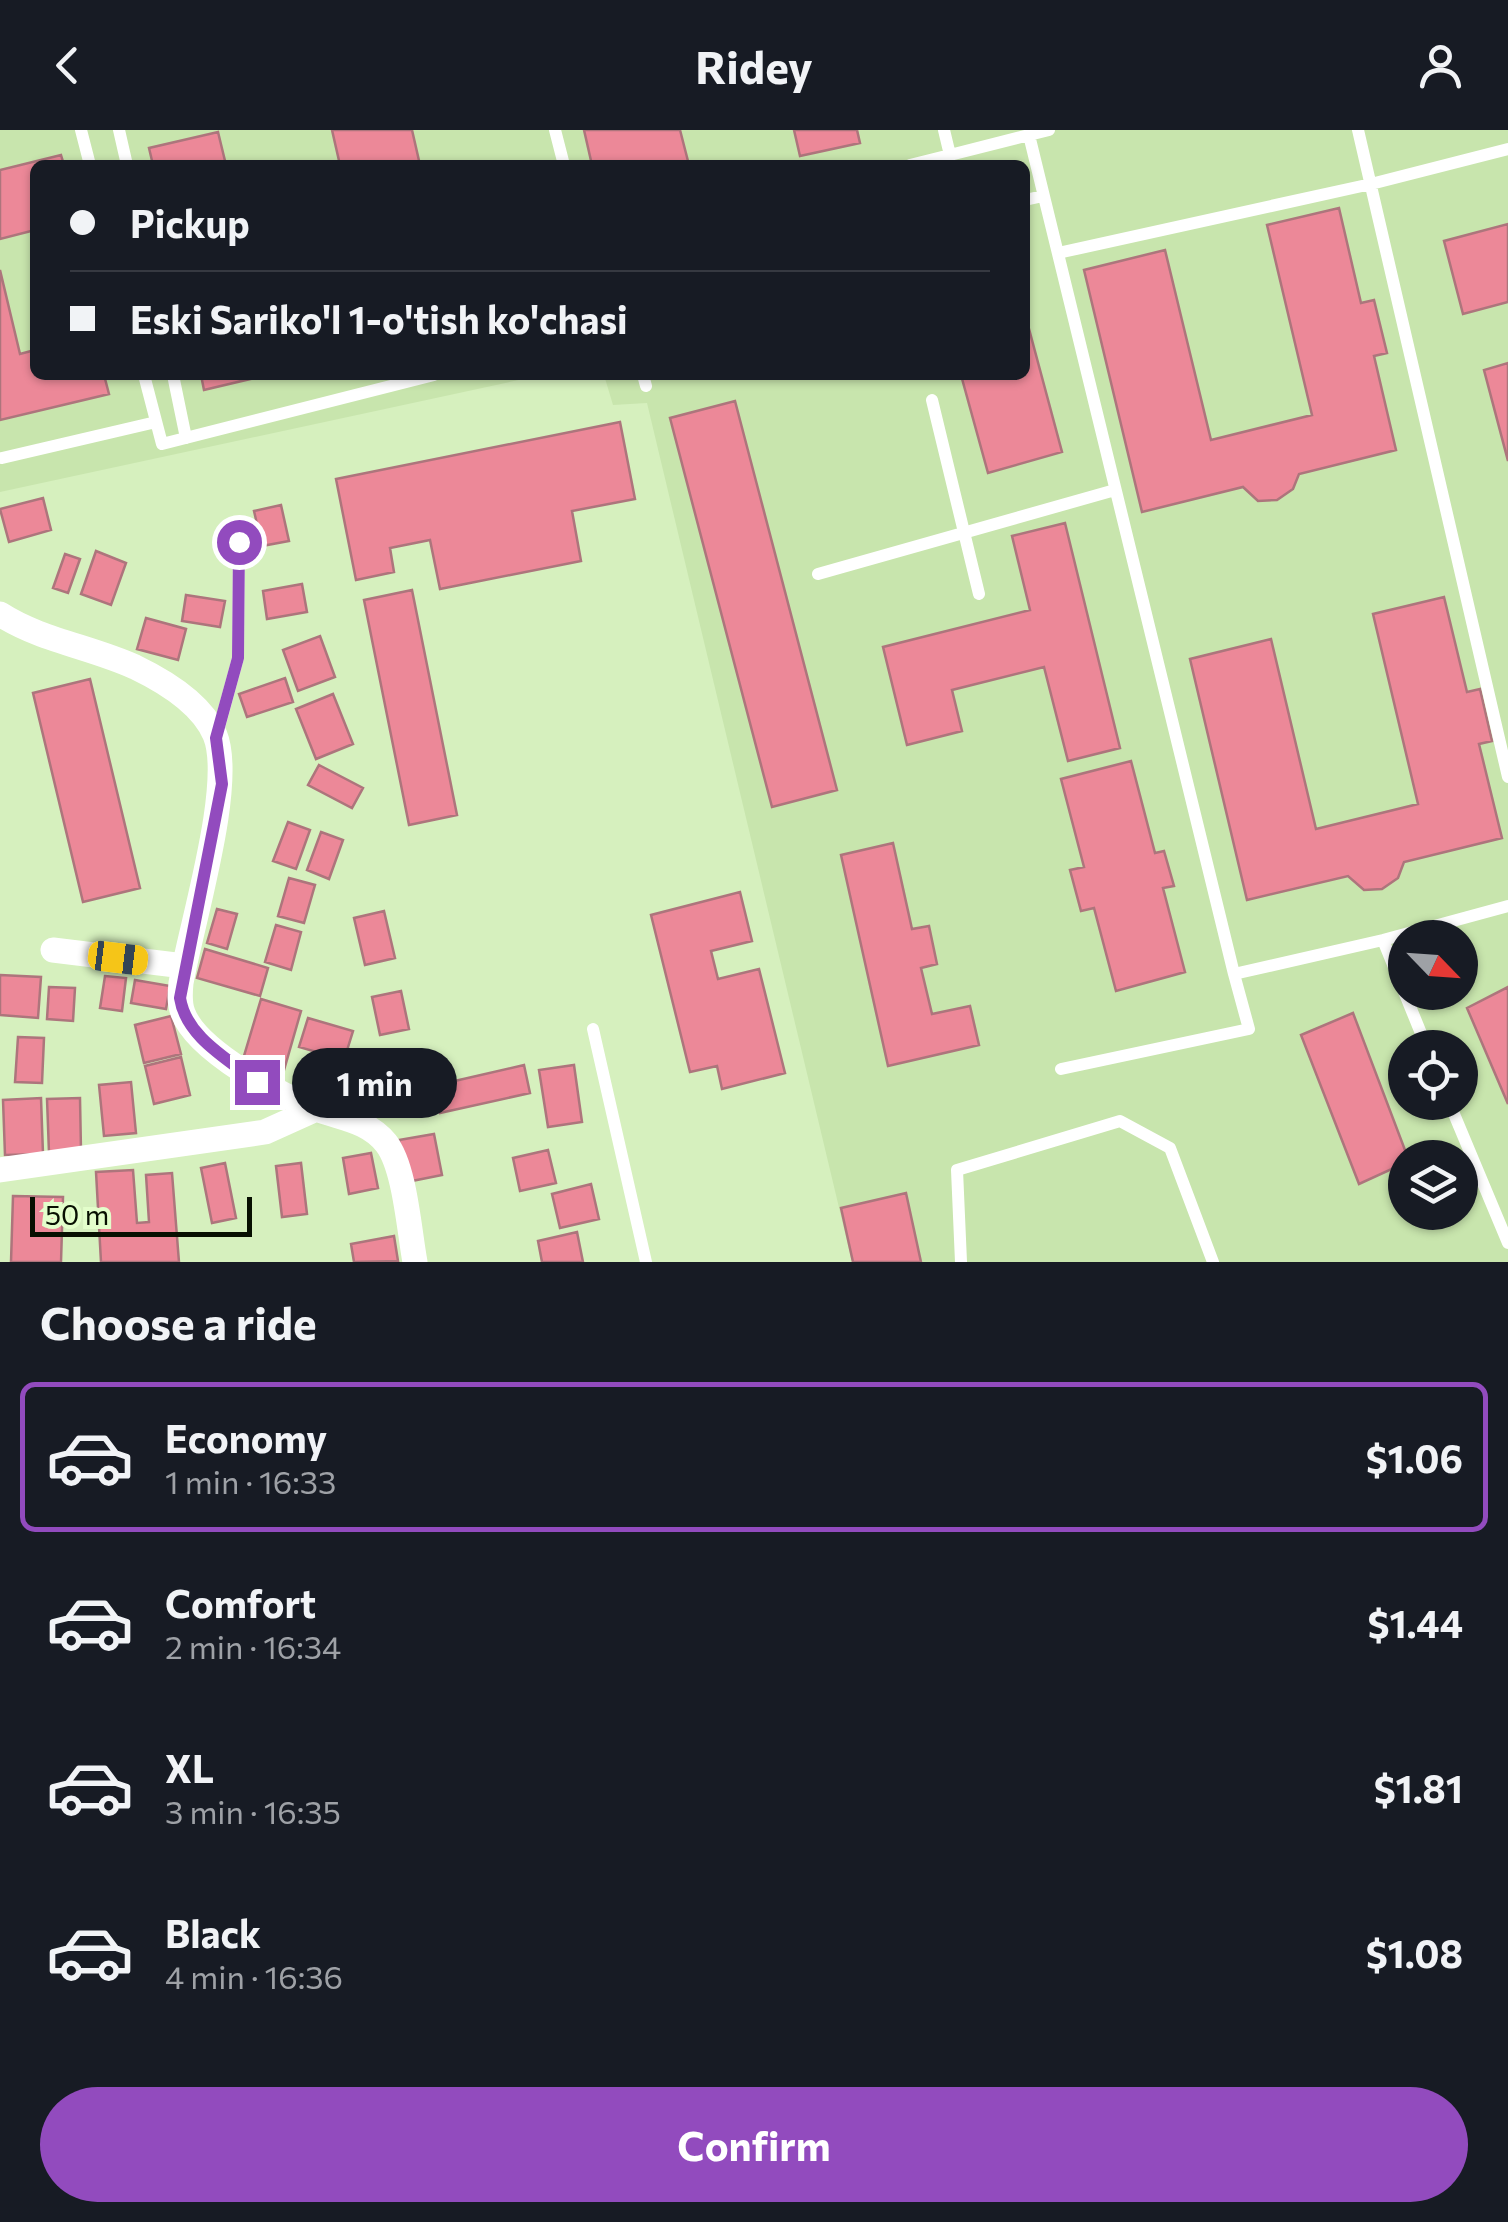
<!DOCTYPE html>
<meta charset="utf-8">
<style>
:root{--surface:#171b24;--page:#20242c;--text:#f1f3f6;--muted:#9ea1a6;--line:#363941;--accent:#924bbe}
body{margin:0;font-family:Commissioner,sans-serif;background:var(--page);color:var(--text);height:100vh;display:flex;flex-direction:column;font-size:38px;white-space:nowrap}
*{box-sizing:border-box;margin:0}
p{font-size:32px;color:var(--muted)}
.icon{flex:none;width:55px;height:55px;fill:none;stroke:currentColor;stroke-width:2;stroke-linecap:round;stroke-linejoin:round}
.map{position:relative;height:1132px;overflow:hidden}
.panel{display:flex;flex-direction:column;background:var(--surface);flex:1}
.panel>*{flex:none}
.top-card{position:absolute;left:30px;top:30px;width:1000px;height:220px;border-radius:15px;box-shadow:0 2px 8px #0004;display:grid;align-content:center;height:220px;padding:0 40px;background:var(--surface)}
.needle{width:65px;rotate:115deg}
.controls{position:absolute;left:1388px;top:790px;display:grid;gap:20px}
.controls a{display:grid;place-items:center;width:90px;height:90px;border-radius:50%;background:var(--surface);box-shadow:0 2px 8px #0004;font-size:50px}
.scale{position:absolute;left:30px;bottom:25px;width:222px;box-sizing:border-box;padding-left:10px;border:5px solid #081002;border-top:0;font-size:28px;line-height:35px;white-space:nowrap;color:#081002;-webkit-text-stroke:8px #e3fecb;paint-order:stroke}
.end{position:absolute;width:45px;height:45px;margin:-22px;border:12px solid #924bbe;background:#fff;box-shadow:0 0 0 5px #fff}
.from{border-radius:50%}
.bubble{position:absolute;height:70px;border-radius:35px;background:var(--surface);box-shadow:0 2px 8px #0004;font-size:32px;font-weight:700;line-height:70px;text-align:center}
.car{position:absolute;width:30px;height:60px;margin:-30px -15px;border-radius:12px;box-shadow:0 0 8px 2px #0007;background:linear-gradient(#f5c518 24%,#345 0 40%,#f5c518 0 76%,#345 0 86%,#f5c518 0)}
.top-card b{display:flex;align-items:center;gap:35px;height:95px;font-size:38px}
.top-card b+b{border-top:2px solid var(--line)}
.top-card i{width:25px;height:25px;background:var(--text)}
ul{padding:0;list-style:none}
li{display:flex;align-items:center;gap:30px;height:150px;margin:0 20px 15px;padding:0 20px;border:5px solid transparent;border-radius:15px}
li div{flex:1}
li b{display:block;font-size:38px}
li em{font-style:normal;font-weight:700}
li.current{border-color:var(--accent)}
li>.icon{width:90px;height:90px;stroke-width:1.5}
h2{padding:0 40px;font-size:45px;line-height:120px}
.action{display:flex;gap:20px;margin-top:auto;padding:20px 40px}
.action a{flex:1;height:115px;border-radius:60px;background:var(--accent);color:#fff;font-size:40px;font-weight:700;line-height:115px;text-align:center}
header{display:flex;justify-content:space-between;align-items:center;height:130px;padding:0 40px;background:var(--surface);font-size:45px;font-weight:700}
.map>svg:first-child{display:block}
.built{fill:#c8e5ad;fill-rule:evenodd}
.building{fill:#ec8898;stroke:#ad757c;stroke-width:2.5}
.lines{fill:none;stroke-linecap:round;stroke-linejoin:round}
.lane{stroke:#fff;stroke-width:12}
.street{stroke:#fff;stroke-width:25}
.route{stroke:#924bbe;stroke-width:12}
</style>
<header><svg class="icon" aria-label="back" viewBox="0 0 24 24"><path d="M15 5l-7 7 7 7"/></svg>Ridey<svg class="icon" aria-label="person" viewBox="0 0 24 24"><circle cx="12" cy="8" r="4"/><path d="M4 21q1-7 8-7t8 7"/></svg></header>
<div class="map">
<svg width="1508" height="1132" viewBox="0 0 1508 1132">
<rect width="100%" height="100%" fill="#d6f0be"/>
<path class="built" d="M0,0H1508V1132H852L647,273L613,275L604,245H1025V35H35V245H542L0,362ZM1405,808H1460V862H1405ZM1405,918H1460V972H1405ZM1405,1028H1460V1082H1405Z"/>
<path class="building" d="M332,0H412L420,35H340Z
M584,0H680L689,35H592Z
M794,0H857L860,13L800,26Z
M218,2L226,35H153L149,18Z
M61,25L64,35H35V100L0,109V40Z
M1339,78L1361,173L1374,170L1387,223L1374,226L1396,320L1299,344L1293,359L1277,370L1258,371L1243,357L1142,382L1084,140L1165,120L1211,310L1312,285L1267,95Z
M1508,94V172L1463,184L1444,111Z
M0,140L20,224L35,220V245H104L109,264L0,290Z
M1025,184L1062,322L988,343L961,245H1025Z
M1508,233V331L1484,240Z
M201,245H267L204,260Z
M735,271L837,660L772,677L670,288Z
M620,292L635,369L572,381L581,431L440,459L430,410L390,418L394,442L356,450L336,349Z
M43,368L51,400L9,412L0,379Z
M281,375L289,411L262,416L254,381Z
M1065,393L1120,618L1068,631L1044,537L952,560L962,601L907,615L883,517L1030,480L1012,406Z
M96,421L126,433L111,475L81,464Z
M65,424L80,429L68,463L53,458Z
M302,454L307,482L267,489L263,461Z
M412,460L457,685L409,695L364,470Z
M186,465L225,471L220,497L182,491Z
M1444,467L1467,562L1480,559L1492,611L1479,614L1502,708L1404,732L1398,748L1382,759L1364,760L1348,746L1247,770L1190,529L1271,509L1316,699L1418,674L1373,484Z
M146,488L186,499L178,530L137,519Z
M320,506L335,547L298,561L283,520Z
M285,548L293,572L247,587L239,564Z
M90,549L140,758L83,772L33,563Z
M333,564L353,614L316,629L296,579Z
M1131,631L1155,723L1164,721L1174,756L1163,758L1185,842L1116,861L1094,778L1081,781L1070,740L1084,737L1061,649Z
M319,635L363,658L352,678L308,655Z
M288,692L310,700L296,739L273,731Z
M321,702L343,710L329,749L307,740Z
M893,713L912,799L929,796L937,834L921,838L932,884L970,876L979,915L888,936L841,725Z
M289,748L315,755L304,793L278,786Z
M740,762L752,811L711,821L718,849L759,839L785,943L722,959L717,936L690,942L651,785Z
M217,779L237,784L227,819L207,813Z
M384,781L395,828L365,835L354,788Z
M276,795L301,802L291,840L265,832Z
M205,819L268,838L260,866L197,848Z
M0,845L41,847L38,888L0,885Z
M105,846L126,848L122,881L100,878Z
M135,850L170,856L166,879L131,873Z
M49,857L75,858L73,891L47,889Z
M1508,857V974L1467,878Z
M401,861L409,899L380,905L372,867Z
M261,869L301,881L282,947L241,936Z
M1353,883L1408,1028H1405V1033L1359,1054L1301,905Z
M171,886L181,924L144,933L135,895Z
M308,888L353,901L344,930L299,917Z
M18,907L44,908L42,953L15,952Z
M420,920L426,956L399,961L392,926Z
M181,927L190,965L154,974L145,936Z
M524,935L530,963L440,983L433,956Z
M574,935L582,992L548,997L539,940Z
M131,952L136,1003L104,1006L99,955Z
M41,968L43,1024L5,1025L3,970Z
M80,968L81,1021L49,1023L47,969Z
M434,1004L442,1045L407,1052L399,1010Z
M548,1020L556,1053L520,1061L513,1028Z
M371,1023L378,1058L349,1064L343,1028Z
M225,1033L236,1088L212,1093L201,1038Z
M301,1033L307,1084L282,1087L276,1036Z
M133,1040L137,1093L149,1092L146,1045L172,1043L179,1132H101L96,1042Z
M591,1054L599,1089L560,1098L552,1064Z
M906,1063L921,1132H853L841,1078Z
M13,1066L63,1067L61,1132H11Z
M577,1102L583,1132H542L538,1111Z
M394,1106L398,1131L354,1132L351,1114Z"/>
<g class="lines">
<path class="lane" d="M81,0L90,35
M119,0L127,35
M555,0L564,35
M1049,0L1029,5L1234,844L1383,810L1508,776
M1358,0L1508,647
M950,25L1029,5
M910,35L950,25L944,0
M1025,70L1043,66
M1058,123L1371,54L1508,19
M144,245L162,314L434,245
M173,245L186,308
M643,245L646,256
M932,270L979,464
M2,328L156,292
M818,444L1115,360
M217,605L238,528L239,412
M1383,810L1427,918
M593,899L646,1132
M1061,939L1249,899L1234,844
M1449,972L1508,1113
M961,1132L957,1040L1120,991L1170,1018L1213,1132"/>
<path class="street" d="M0,484C40,510 91,517 135,537C164,551 202,574 215,605C235,654 191,795 181,853C180,863 179,873 183,883C197,921 282,967 319,980C344,989 368,991 386,1013C405,1037 409,1100 415,1132
M53,820L184,836
M0,1040L265,1002L316,979"/>
</g>
<g class="lines">
<path class="route" d="M239,412L238,528L216,608L222,654L180,868C186,907 228,929 257,952"/>
</g>
</svg>
<div class="controls">
<a><svg class="needle" viewBox="-14 -14 28 28"><path d="M0-13l5 13h-10z" fill="#e53935"/><path d="M0 13l5-13h-10z" fill="#9ea1a6"/></svg></a>
<a><svg class="icon" aria-label="locate" viewBox="0 0 24 24"><circle cx="12" cy="12" r="6"/><path d="M12 2v4M12 18v4M2 12h4M18 12h4"/></svg></a>
<a><svg class="icon" aria-label="layers" viewBox="0 0 24 24"><path d="M12 4l9 5-9 5-9-5zM3 14l9 5 9-5"/></svg></a>
</div>
<div class="scale">50 m</div>
<i class="end from" style="left:239px;top:412px"></i>
<i class="end" style="left:257px;top:952px"></i>
<div class="bubble" style="left:292px;top:918px;width:165px">1 min</div>
<i class="car" style="left:118px;top:828px;rotate:97deg"></i>
<div class="top-card">
<b><i class="from"></i>Pickup</b>
<b><i></i>Eski Sariko'l 1-o'tish ko'chasi</b>
</div>
</div>
<section class="panel">
<h2>Choose a ride</h2>
<ul>
<li class="current"><svg class="icon" aria-label="car" viewBox="0 0 24 24"><path d="M5 17H2v-5l4-1 3-4h7l3 4 3 1v5h-3M9 17h6M6 11h13"/><circle cx="7" cy="17" r="2"/><circle cx="17" cy="17" r="2"/></svg><div><b>Economy</b><p>1 min · 16:33</p></div><em>$1.06</em></li>
<li><svg class="icon" aria-label="car" viewBox="0 0 24 24"><path d="M5 17H2v-5l4-1 3-4h7l3 4 3 1v5h-3M9 17h6M6 11h13"/><circle cx="7" cy="17" r="2"/><circle cx="17" cy="17" r="2"/></svg><div><b>Comfort</b><p>2 min · 16:34</p></div><em>$1.44</em></li>
<li><svg class="icon" aria-label="car" viewBox="0 0 24 24"><path d="M5 17H2v-5l4-1 3-4h7l3 4 3 1v5h-3M9 17h6M6 11h13"/><circle cx="7" cy="17" r="2"/><circle cx="17" cy="17" r="2"/></svg><div><b>XL</b><p>3 min · 16:35</p></div><em>$1.81</em></li>
<li><svg class="icon" aria-label="car" viewBox="0 0 24 24"><path d="M5 17H2v-5l4-1 3-4h7l3 4 3 1v5h-3M9 17h6M6 11h13"/><circle cx="7" cy="17" r="2"/><circle cx="17" cy="17" r="2"/></svg><div><b>Black</b><p>4 min · 16:36</p></div><em>$1.08</em></li>
</ul>
<div class="action"><a>Confirm</a></div>
</section>
